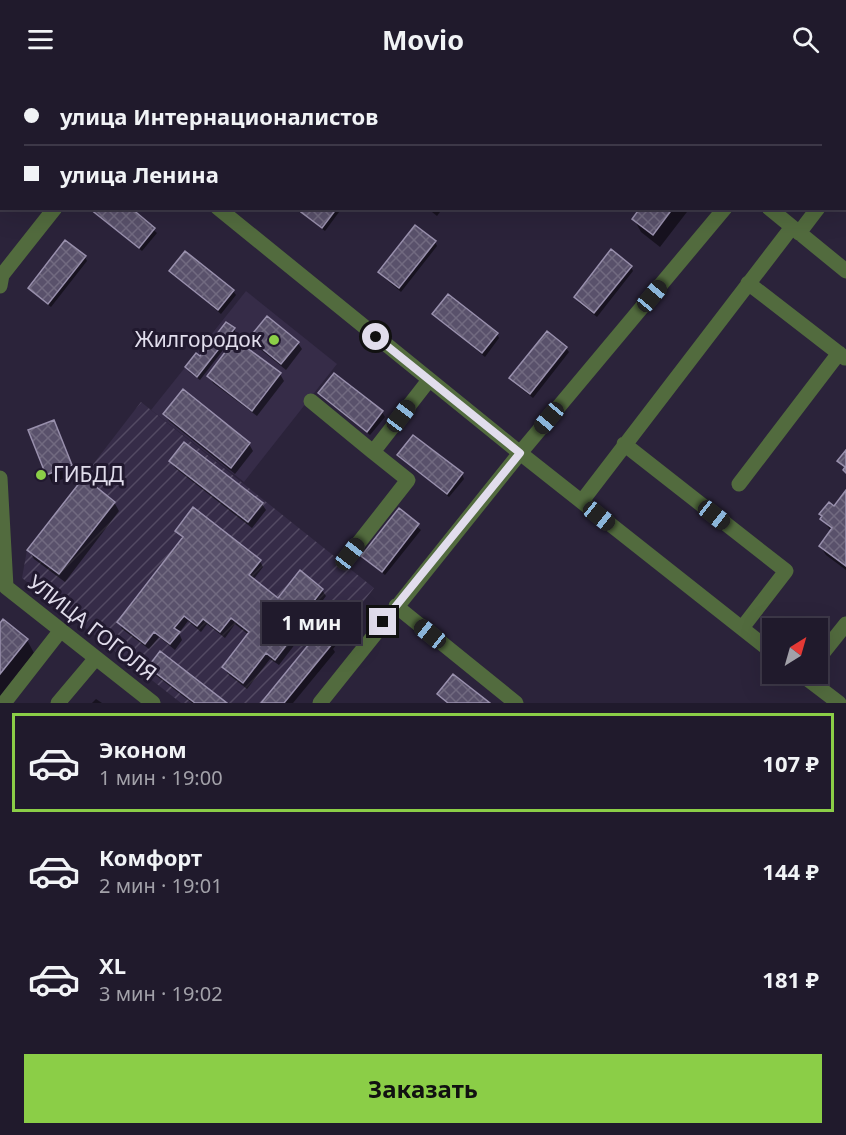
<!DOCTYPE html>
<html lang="ru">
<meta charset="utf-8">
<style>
:root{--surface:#201a2c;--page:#2d2738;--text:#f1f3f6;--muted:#a2a1a9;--line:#3d3848;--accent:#8bce47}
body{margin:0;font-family:"Noto Sans",sans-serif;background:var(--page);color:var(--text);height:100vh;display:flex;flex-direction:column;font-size:22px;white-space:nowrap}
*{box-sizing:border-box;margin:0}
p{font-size:20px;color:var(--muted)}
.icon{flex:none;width:33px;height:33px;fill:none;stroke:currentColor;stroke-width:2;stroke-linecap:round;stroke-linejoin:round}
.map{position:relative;height:625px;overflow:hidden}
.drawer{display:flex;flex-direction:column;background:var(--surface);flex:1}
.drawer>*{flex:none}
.banner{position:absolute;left:0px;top:0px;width:846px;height:132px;box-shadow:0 6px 24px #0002,0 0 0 2px var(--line);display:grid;align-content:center;height:132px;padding:0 24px;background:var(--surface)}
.needle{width:39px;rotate:37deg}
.controls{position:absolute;left:762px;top:540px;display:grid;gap:12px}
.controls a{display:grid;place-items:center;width:66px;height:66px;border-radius:0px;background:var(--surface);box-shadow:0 6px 24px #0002,0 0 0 2px var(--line);font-size:30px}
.end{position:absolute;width:27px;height:27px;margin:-14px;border:8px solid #e1ddec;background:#111;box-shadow:0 0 0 3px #111}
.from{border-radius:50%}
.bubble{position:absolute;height:42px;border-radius:0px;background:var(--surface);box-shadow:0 6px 24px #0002,0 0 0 2px var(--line);font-size:20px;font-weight:700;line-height:42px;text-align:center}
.car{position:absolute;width:18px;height:36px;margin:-18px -9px;border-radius:8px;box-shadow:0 0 4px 2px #0007;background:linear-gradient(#222 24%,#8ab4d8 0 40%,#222 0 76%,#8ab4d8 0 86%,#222 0)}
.banner b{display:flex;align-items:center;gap:21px;height:57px;font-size:22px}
.banner b+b{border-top:2px solid var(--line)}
.banner i{width:15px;height:15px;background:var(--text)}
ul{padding:10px 0 0;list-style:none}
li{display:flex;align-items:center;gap:18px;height:99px;margin:0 12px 9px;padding:0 12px;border:3px solid transparent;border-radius:0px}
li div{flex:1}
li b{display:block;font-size:22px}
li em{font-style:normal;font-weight:700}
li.selected{border-color:var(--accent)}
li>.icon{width:54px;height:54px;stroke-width:1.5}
.primary-button{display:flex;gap:12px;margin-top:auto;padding:12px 24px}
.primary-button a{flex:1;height:69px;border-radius:0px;background:var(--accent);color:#111;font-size:24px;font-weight:700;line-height:69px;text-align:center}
header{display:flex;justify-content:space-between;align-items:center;height:78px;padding:0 24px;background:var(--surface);font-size:27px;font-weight:700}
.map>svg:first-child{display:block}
.built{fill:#362c48}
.industrial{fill:url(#industrial-furrows)}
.shadow{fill:#0007}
.building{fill:url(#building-cross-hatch);stroke:#9990ad;stroke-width:1.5}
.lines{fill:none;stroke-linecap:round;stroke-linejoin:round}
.minor{stroke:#526b3e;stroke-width:15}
.route{stroke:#e1ddec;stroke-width:8}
.poi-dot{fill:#8bce47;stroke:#21192f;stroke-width:2}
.labels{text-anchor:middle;stroke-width:6;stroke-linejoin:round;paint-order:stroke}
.poi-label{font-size:21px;fill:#e1ddec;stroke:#21192f;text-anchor:end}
.street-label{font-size:21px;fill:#e1ddec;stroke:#21192f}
</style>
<header><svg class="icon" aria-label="menu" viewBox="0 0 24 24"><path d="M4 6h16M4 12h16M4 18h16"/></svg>Movio<svg class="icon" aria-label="search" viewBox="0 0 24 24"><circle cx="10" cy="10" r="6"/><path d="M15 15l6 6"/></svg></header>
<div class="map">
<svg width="846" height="625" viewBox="0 0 846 625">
<defs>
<pattern id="industrial-furrows" width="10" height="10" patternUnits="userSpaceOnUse" patternTransform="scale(1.5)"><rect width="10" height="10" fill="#362c48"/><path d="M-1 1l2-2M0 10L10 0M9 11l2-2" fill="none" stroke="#534a63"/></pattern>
<pattern id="building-cross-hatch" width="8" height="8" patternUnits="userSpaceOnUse" patternTransform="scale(1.5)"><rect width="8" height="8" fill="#59516b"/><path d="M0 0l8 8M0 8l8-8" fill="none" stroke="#716a80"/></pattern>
</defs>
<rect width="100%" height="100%" fill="#2b233a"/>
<path class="built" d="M246,213L337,286L244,404L151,332Z"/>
<path class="industrial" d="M141,324L374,510L284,625H181L22,500L27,472Z"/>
<path class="shadow" d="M0,0L7,2H2L0,14Z
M204,0H232L233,2H203Z
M486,0H554L555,2H488Z
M649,0H698L697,2Z
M729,0H791L728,2Z
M2,98V118L0,116Z
M128,130L157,155L142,173L91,131Z
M306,130H342L325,153L305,138L303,134Z
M427,130H443L437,138Z
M642,130H690L660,169L641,154L634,141Z
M435,164L437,168L401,214L382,198L380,194Z
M85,179L87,183L51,229L32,214L30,210Z
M631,189L633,193L597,239L578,224L576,219Z
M170,193L233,213L236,217L221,236Z
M434,237L497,256L499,260L485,279Z
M234,251L236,255L200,302L189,294L187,290Z
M251,260L298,265L302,271L286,292L255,267Z
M566,270L569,274L533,320L514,305L511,300Z
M280,296L284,303L257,338L213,305L209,298Z
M334,297L382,334L385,339L370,357L322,319L319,315Z
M184,313L249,366L253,373L235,396L169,343L165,336Z
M54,344L76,396L52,405L30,353Z
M399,377L462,396L464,401L449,419Z
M171,384L262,426L266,432L252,450L175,390Z
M846,415V492L826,477L820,468L831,453L822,441Z
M114,424L119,433L65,504L34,481L29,472Z
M399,433L421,452L385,497L363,478Z
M176,453L260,483L263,489L253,502L278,522L322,512L326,518L307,543L309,548L279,587L270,581L247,611L228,596L224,589L249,557L235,546L225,560L207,546L201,554L188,543L179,555L182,562L175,572L159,559L149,571L122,551L119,544L183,461Z
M340,529L355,543L333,571L335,574L293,625H263Z
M0,548L27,562L34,575L0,618Z
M150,589L224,625H192L154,596Z
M96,621L102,625H92Z"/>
<path class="building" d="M21,0H93L95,2H23Z
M487,0H554L552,2Z
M131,130L155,150L139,170L90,131Z
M304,130H337L322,150L301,134Z
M640,130H673L653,157L632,141Z
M415,147L436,163L399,210L378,194Z
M65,162L86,178L48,226L28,210Z
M611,171L632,188L594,235L574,219Z
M185,173L234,212L218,232L169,193Z
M448,216L498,255L482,275L432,236Z
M267,238L299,264L281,286L249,260Z
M226,244L235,250L197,299L185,289L196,275L200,278Z
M547,253L567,269L530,316L509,300Z
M235,261L281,295L252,333L207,298Z
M334,295L383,333L367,354L318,315Z
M183,311L250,365L231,390L163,336Z
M54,342L72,387L46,397L28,352Z
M413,357L463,395L447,416L397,377Z
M184,364L263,425L248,444L169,383Z
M846,372V395L843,392L845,389L837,383Z
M84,399L115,424L59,496L27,472Z
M846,412V488L819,468L832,450L820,441L822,438L819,436L829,424L834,428Z
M193,429L261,482L249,497L278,520L300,492L323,511L303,537L307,540L275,582L266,575L243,605L222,589L249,554L231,540L220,554L203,541L197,548L184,538L174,550L180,554L170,566L154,554L145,566L117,544L183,459L175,453Z
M399,430L419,446L382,494L361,478Z
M340,526L354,537L332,566L318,555Z
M3,541L28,561L0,596V545Z
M318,555L332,566L284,625H261Z
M160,573L227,625H195L148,589Z
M453,596L490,625H448L437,616Z"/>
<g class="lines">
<path class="minor" d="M606,0L608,2
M159,2L160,0
M827,2L828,0
M844,97L846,95
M218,130L520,375L772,574
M769,130L846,193
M799,155L818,130
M748,205L845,280
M0,208L2,197L55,130
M311,323L373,374L429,302
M624,366L786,493L742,550
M0,400L6,509L153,625
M739,406L839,275
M582,423L792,149
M350,476L408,402L373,374
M396,528L516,625
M818,581L846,546
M801,596L839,625
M4,625L61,552
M58,625L96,580
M320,625L520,375L725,130"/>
</g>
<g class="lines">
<path class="route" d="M376,259L520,375L383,544"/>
</g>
<g class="poi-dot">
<circle cx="274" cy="262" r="6"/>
<circle cx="41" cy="397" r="6"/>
</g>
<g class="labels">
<g class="poi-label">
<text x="262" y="269">Жилгородок</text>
<text x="53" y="404" text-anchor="start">ГИБДД</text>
</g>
<g class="street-label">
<text transform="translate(92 550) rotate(38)" y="7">УЛИЦА ГОГОЛЯ</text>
</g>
</g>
</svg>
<div class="controls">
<a><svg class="needle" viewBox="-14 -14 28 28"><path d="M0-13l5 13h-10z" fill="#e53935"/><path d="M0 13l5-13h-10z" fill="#a2a1a9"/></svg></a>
</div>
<i class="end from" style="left:376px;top:259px"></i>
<i class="end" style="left:383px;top:544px"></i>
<div class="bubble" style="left:262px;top:524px;width:99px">1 мин</div>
<i class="car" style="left:652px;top:218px;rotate:40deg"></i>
<i class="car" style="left:401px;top:338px;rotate:37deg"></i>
<i class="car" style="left:549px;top:340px;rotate:220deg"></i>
<i class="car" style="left:714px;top:437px;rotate:128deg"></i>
<i class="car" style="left:599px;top:438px;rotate:129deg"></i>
<i class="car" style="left:350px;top:476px;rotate:38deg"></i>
<i class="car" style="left:430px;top:556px;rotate:309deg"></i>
<div class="banner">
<b><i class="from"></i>улица Интернационалистов</b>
<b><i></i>улица Ленина</b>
</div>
</div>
<section class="drawer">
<ul>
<li class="selected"><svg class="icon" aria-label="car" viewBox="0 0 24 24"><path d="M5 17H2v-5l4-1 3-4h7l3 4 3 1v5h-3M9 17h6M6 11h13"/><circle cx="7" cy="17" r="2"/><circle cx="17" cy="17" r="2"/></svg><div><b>Эконом</b><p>1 мин · 19:00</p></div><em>107 ₽</em></li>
<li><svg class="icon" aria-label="car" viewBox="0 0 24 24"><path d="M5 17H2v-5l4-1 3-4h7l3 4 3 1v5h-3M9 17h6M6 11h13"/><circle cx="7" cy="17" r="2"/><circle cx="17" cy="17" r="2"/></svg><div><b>Комфорт</b><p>2 мин · 19:01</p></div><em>144 ₽</em></li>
<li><svg class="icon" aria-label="car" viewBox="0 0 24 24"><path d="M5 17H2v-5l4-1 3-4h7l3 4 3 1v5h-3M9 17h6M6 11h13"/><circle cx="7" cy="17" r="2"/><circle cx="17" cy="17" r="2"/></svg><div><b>XL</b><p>3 мин · 19:02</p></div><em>181 ₽</em></li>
</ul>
<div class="primary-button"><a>Заказать</a></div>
</section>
